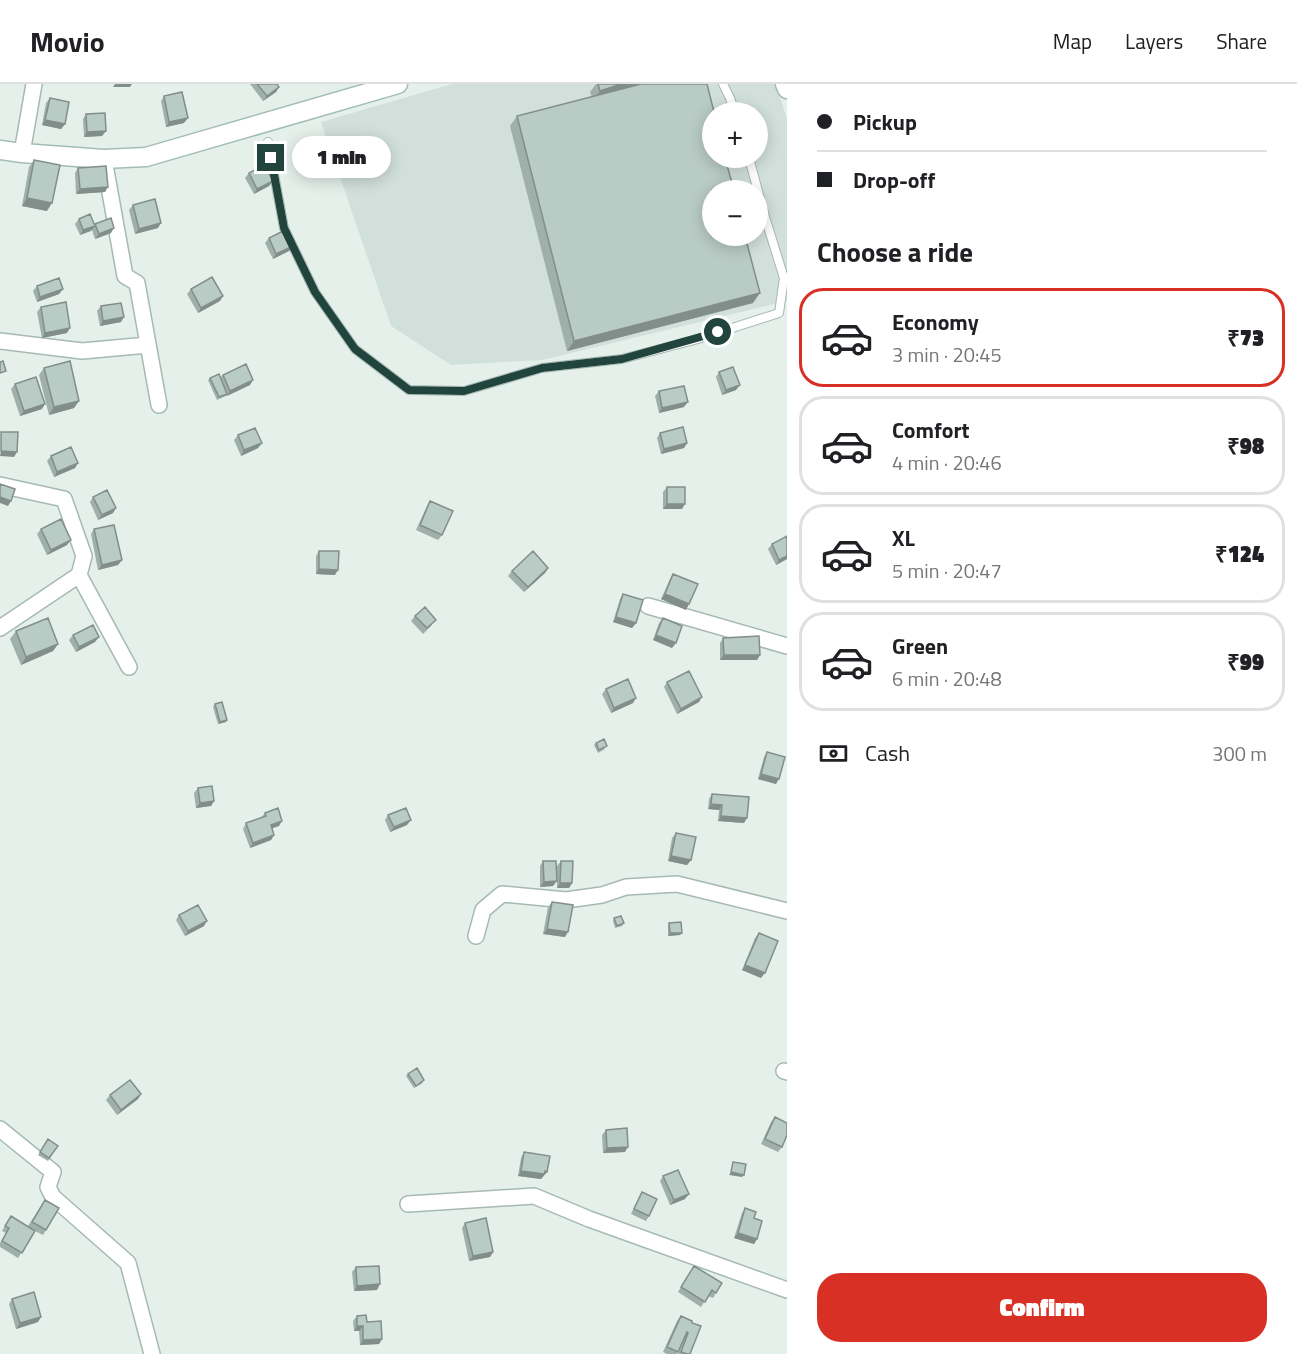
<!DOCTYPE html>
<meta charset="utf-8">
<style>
:root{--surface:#fff;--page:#f2f2f2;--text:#202124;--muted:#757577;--line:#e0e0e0;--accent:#d93025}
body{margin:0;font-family:"Titillium Web",sans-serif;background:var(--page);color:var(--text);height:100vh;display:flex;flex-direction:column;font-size:22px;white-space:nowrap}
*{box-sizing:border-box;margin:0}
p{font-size:20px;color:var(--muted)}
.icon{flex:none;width:33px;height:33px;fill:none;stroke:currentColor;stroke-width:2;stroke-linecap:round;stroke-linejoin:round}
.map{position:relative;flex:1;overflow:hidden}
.details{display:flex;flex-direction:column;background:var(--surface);width:510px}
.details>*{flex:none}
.banner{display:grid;align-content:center;height:132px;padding:0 30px;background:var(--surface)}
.fabs{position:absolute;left:702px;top:18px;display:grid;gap:12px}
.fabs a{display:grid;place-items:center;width:66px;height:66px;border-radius:50%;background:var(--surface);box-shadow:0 3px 15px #0003;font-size:30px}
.end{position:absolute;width:27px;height:27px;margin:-14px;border:8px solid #21443d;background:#fff;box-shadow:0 0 0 3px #fff}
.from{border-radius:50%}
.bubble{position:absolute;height:42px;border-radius:21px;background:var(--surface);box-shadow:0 3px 15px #0003;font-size:20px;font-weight:800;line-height:42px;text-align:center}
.banner b{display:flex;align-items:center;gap:21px;height:57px;font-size:22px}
.banner b+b{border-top:2px solid var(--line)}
.banner i{width:15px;height:15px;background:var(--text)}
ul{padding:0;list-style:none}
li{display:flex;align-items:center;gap:18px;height:99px;margin:0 12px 9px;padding:0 18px;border:3px solid var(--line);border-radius:24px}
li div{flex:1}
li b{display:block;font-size:22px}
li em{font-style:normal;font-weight:800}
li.selected{border-color:var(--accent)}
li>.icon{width:54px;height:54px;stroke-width:1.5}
h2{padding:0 30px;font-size:27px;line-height:72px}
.pay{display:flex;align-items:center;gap:15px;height:66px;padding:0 30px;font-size:22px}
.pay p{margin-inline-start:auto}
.action{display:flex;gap:12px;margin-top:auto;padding:12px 30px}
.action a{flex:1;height:69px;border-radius:24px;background:var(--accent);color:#fff;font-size:24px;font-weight:800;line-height:69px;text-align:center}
header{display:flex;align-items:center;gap:36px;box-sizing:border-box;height:84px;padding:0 30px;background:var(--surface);border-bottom:2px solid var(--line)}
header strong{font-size:28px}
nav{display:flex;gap:33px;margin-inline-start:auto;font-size:21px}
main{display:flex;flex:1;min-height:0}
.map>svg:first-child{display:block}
.built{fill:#d2e0db;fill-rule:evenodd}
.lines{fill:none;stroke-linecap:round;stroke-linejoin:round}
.lane-casing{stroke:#a6b9b3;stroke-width:10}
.street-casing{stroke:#a6b9b3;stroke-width:18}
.secondary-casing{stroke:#a1bdb5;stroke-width:21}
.lane{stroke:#fff;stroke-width:8}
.street{stroke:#fff;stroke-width:15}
.secondary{stroke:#fff;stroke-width:18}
.wall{fill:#9fafa9}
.shaded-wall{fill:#828e8a}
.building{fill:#b9cbc5;stroke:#828e8a;stroke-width:1.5}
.route{stroke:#21443d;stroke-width:8}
</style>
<header>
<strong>Movio</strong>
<nav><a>Map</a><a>Layers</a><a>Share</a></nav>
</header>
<main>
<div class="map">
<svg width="787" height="1270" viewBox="0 0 787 1270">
<rect width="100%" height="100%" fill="#e5f0eb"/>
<path class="built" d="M452,0H776L787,35V217L542,276L451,281L391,242L321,38ZM712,28H758V74H712ZM712,106H758V152H712Z"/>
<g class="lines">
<defs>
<path id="lane" d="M723,0L730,14L735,28
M268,58L284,144L315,208L355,265L409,306L464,307L542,284L622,275L698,255L779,229L784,194L765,133L749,74"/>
<path id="street" d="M22,69L34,0
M104,75L125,192L137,199L159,321
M0,257L82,267L148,261
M0,401L64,415L84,472L79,491L0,544
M79,491L129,583
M648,522L787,562
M476,852L483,826L502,810L566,816L602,811L626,803L677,800L787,827
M784,987L787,988
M0,1045L53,1088L48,1103L53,1113L128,1179L152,1270
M408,1120L534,1112L589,1135L787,1206"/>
<path id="secondary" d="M785,0L787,5
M0,66L22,69L104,75L146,73L398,0"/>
</defs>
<use href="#lane" class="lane-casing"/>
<use href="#street" class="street-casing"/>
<use href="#secondary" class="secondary-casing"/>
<use href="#lane" class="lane"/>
<use href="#street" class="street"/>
<use href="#secondary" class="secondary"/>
</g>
<path class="wall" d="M250,0H277L279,3L276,8L263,17Z
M596,0H707L753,219L567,267L510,42L517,32L592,13L590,8Z
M164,12L184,39L166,43L161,17Z
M50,14L65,40L61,45L42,41L46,19Z
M86,30L106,47L102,52L84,53L83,35Z
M34,76L47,127L22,122L29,83Z
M78,84L105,108L76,110L75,89Z
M249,89L273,97L269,102L254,110L245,94Z
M133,121L158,144L135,150L129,126Z
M79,135L94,140L111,149L95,155L92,146L80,151L75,140Z
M269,154L293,162L289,167L273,175L265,159Z
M37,202L63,205L59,210L37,218L33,207Z
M191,205L220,217L198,229L187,210Z
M101,222L121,238L100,242L97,227Z
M41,223L67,249L42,254L37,228Z
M44,284L79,317L74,324L49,331L39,291Z
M719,288L736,306L722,311L716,293Z
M223,291L250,301L217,316L208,296L210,294H220Z
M15,300L42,325L20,332L11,305Z
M659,307L684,323L659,329L655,312Z
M660,349L687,359L684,364L661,370L657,354Z
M238,351L262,359L258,364L241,372L234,356Z
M51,372L78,379L75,384L54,393L47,377Z
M667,403L682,425H663V408Z
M93,413L116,424L113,429L98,436L90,418Z
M430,417L442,451L438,456L416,446L427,422Z
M41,445L67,461L47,471L37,450Z
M94,445L122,476L118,481L98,486L91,450Z
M772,460L787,475L776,481L768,465Z
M319,467L335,491L316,490V472Z
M548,484L545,489L524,508L508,492L512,487Z
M673,490L686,526L661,515L670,495Z
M623,510L636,539L632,544L613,538L620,515Z
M415,532L432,541L423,550L411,537Z
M663,534L672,564L653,556L659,539Z
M16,547L58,560L53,567L21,581L10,555Z
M73,551L95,558L76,568L69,556Z
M723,554L760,571L757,576H720V559Z
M667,598L699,618L677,630L664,603Z
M606,605L633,619L611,629L602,610Z
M215,620L227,636L226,638L218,640L213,623Z
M596,659L605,665L598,669L594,661Z
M767,668L776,700L758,695L764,673Z
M198,704L214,717L211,722L196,724L194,709Z
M712,710L744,739L718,737L719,726L708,725L709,715Z
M265,729L279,742L272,744L274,751L271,756L250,764L243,745L246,739L261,734Z
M388,731L407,741L390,748L385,736Z
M676,749L691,776L687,781L668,777L672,754Z
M543,777L553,802L540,803V782Z
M561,777L572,799L569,804H557V782Z
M552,818L565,853L543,850L548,823Z
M179,831L204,842L185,852L176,836Z
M614,834L624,839L622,842L615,844L613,837Z
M669,839L682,849L680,851L668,852V841Z
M759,849L761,894L742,886L755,854Z
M408,990L423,999L414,1004L406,992Z
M141,1010L138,1015L117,1031L106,1016L110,1011Z
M775,1033L782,1063L778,1068L761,1060L771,1038Z
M606,1046L625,1068L603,1069L602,1051Z
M48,1055L58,1062L48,1077L38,1071Z
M524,1068L547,1088L541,1095L518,1092L521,1074Z
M663,1092L685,1115L670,1121L660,1097Z
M642,1108L649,1132L646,1137L631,1130L639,1113Z
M45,1116L46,1146L43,1151L35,1147L18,1174L0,1163V1159L6,1149L2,1147L11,1132L28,1142Z
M745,1124L754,1134L757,1155L754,1160L734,1154L742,1129Z
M465,1139L493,1168L490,1173L469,1177L462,1144Z
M694,1182L722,1199L713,1214L708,1212L701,1223L678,1208Z
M356,1183L377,1206L354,1207L352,1188Z
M12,1215L38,1238L16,1245L9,1220Z
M357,1232L367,1238L382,1255L379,1260L360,1261L359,1247H354L353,1237Z
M681,1232L692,1239L690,1270H678L684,1255L677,1270H667L663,1268L677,1237Z"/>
<path class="shaded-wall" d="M115,0H132L130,3H113Z
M621,0H647L593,16L600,7Z
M279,3L276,8L263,17L267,12Z
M188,34L184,39L166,43L169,38Z
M45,36L65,40L61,45L42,41Z
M106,47L102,52L84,53L87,48Z
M273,97L269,102L254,110L257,105Z
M108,103L105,108L76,110L80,105Z
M27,114L52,119L47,127L22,122Z
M161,139L158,144L135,150L139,145Z
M95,142L91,147L80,151L83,146Z
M114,144L111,149L95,155L99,150Z
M293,162L289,167L273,175L276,170Z
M63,205L59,210L37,218L40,213Z
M760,209L753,219L567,267L574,257Z
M223,212L220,217L198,229L201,224Z
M124,233L121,238L100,242L103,237Z
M70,244L67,249L42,254L45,249Z
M253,296L250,301L227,312L230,307Z
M740,301L736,306L722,311L726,306Z
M79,317L74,324L49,331L54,323Z
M688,318L684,323L659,329L662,324Z
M45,320L42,325L20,332L24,327Z
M262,359L258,364L241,372L244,366Z
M687,359L684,364L661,370L664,365Z
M1,367L17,368L14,373L0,372Z
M78,379L75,384L54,393L57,388Z
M0,413L11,417L8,422L0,419Z
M667,420H685L682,425H663Z
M116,424L113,429L98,436L102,431Z
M71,456L67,461L47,471L51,466Z
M787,472V475L776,481L779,476Z
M122,476L118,481L98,486L102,481Z
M548,484L545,489L524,508L528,503Z
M319,485L338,486L335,491L316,490Z
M665,510L689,520L686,526L661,515Z
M616,533L636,539L632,544L613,538Z
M656,551L676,559L672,564L653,556Z
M99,553L95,558L76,568L79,563Z
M58,560L53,567L21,581L26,573Z
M724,571H760L757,576H720Z
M702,613L699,618L677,630L681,625Z
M636,614L633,619L611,629L614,624Z
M227,636L226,638L218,640L220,638Z
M761,690L779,695L776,700L758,695Z
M214,717L211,722L196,724L200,719Z
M711,720L722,721L719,726L708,725Z
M721,732L747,734L744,739L718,737Z
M411,736L407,741L390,748L394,743Z
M282,737L279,742L267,746L271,741Z
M274,751L271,756L250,764L253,759Z
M671,772L691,776L687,781L668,777Z
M557,797L553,802L540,803L544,798Z
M560,799H572L569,804H557Z
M207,837L204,842L185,852L188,847Z
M547,845L568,848L565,853L543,850Z
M670,849H682L680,851L668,852Z
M745,881L765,889L761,894L742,886Z
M141,1010L138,1015L117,1031L121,1026Z
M628,1063L625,1068L603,1069L607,1064Z
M521,1087H545L547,1088L541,1095L518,1092Z
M731,1088L744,1091L742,1093L729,1091Z
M689,1110L685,1115L670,1121L674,1116Z
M738,1149L757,1155L754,1160L734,1154Z
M493,1168L490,1173L469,1177L473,1172Z
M380,1200L377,1206L354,1207L357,1202Z
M41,1233L38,1238L16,1245L20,1239Z
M357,1242H363L359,1247H354Z
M382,1255L379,1260L360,1261L363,1256Z"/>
<path class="building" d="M257,0H277L279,3L267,12Z
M598,0H621L600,7Z
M641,0H707L714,28H712V74H725L734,106H712V152H745L760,209L574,257L517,32Z
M182,8L188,34L169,38L164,12Z
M50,14L69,18L65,40L45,36Z
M105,29L106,47L87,48L86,30Z
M34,76L60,81L52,119L27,114Z
M264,81L273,97L257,105L249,89Z
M106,82L108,103L80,105L78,84Z
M155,115L161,139L139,145L133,121Z
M90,130L95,142L83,146L79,135Z
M111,134L114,144L99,150L95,140Z
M285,146L293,162L276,170L269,154Z
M212,193L223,212L201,224L191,205Z
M59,194L63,205L40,213L37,202Z
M66,218L70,244L45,249L41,223Z
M121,219L124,233L103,237L101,222Z
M3,277L6,287L0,289V278Z
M70,277L79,317L54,323L44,284Z
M246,280L253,296L230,307L223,291Z
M733,283L740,301L726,306L719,288Z
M219,290L227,310L219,313L210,294Z
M36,293L45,320L24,327L15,300Z
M684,302L688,318L662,324L659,307Z
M683,343L687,359L664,365L660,349Z
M255,344L262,359L244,366L238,351Z
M1,348H18L17,368L1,367Z
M71,363L78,379L57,388L51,372Z
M0,400L15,405L11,417L0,413Z
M667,403H685V420H667Z
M107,406L116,424L102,431L93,413Z
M430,417L453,427L442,451L420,441Z
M61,435L71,456L51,466L41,445Z
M114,441L122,476L102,481L94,445Z
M787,452V472L779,476L772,460Z
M319,467H339L338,486L319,485Z
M533,467L548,484L528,503L512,487Z
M673,490L698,500L689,520L665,510Z
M623,510L643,516L636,539L616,533Z
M425,523L436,536L427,544L415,532Z
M48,534L58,560L26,573L16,547Z
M663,534L682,542L676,559L656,551Z
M93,541L99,553L79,563L73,551Z
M759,552L760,571H724L723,554Z
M689,587L702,613L681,625L667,598Z
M628,595L636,614L614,624L606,605Z
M222,618L227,636L220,638L215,620Z
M604,655L607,662L599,666L596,659Z
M767,668L785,673L779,695L761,690Z
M212,702L214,717L200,719L198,704Z
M712,710L749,713L747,734L721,732L722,721L711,720Z
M278,724L282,737L271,741L274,751L253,759L246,739L266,732L265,729Z
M406,724L411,736L394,743L388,731Z
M676,749L696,753L691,776L671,772Z
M543,777H556L557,797L544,798Z
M561,777H573L572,799H560Z
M552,818L573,821L568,848L547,845Z
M198,821L207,837L188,847L179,831Z
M621,832L624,839L617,842L614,834Z
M681,838L682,849H670L669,839Z
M759,849L778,857L765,889L745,881Z
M417,984L424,996L416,1002L408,990Z
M130,996L141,1010L121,1026L110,1011Z
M775,1033L787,1039V1051L782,1063L765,1055Z
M627,1044L628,1063L607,1064L606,1046Z
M48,1055L58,1062L49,1074L40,1068Z
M524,1068L550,1072L547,1088L545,1087L544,1090L521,1087Z
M733,1078L746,1080L744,1091L731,1088Z
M678,1086L689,1110L674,1116L663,1092Z
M642,1108L657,1115L649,1132L634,1125Z
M45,1116L59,1124L46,1146L32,1138Z
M745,1124L756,1128L754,1134L762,1137L757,1155L738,1149Z
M11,1132L35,1147L22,1169L2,1157L9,1144L5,1142Z
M486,1134L493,1168L473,1172L465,1139Z
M379,1182L380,1200L357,1202L356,1183Z
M694,1182L722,1199L716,1209L712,1206L705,1218L681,1203Z
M34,1208L41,1233L20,1239L12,1215Z
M366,1231L367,1238L381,1237L382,1255L363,1256V1242H357V1232Z
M681,1232L692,1237V1239L701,1242L690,1270H687L681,1268L688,1249L687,1248L678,1268L667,1263Z"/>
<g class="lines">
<path class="route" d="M271,74L284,144L315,208L355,265L409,306L464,307L542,284L622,275L718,248"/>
</g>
</svg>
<div class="fabs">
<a>+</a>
<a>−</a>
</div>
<i class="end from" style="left:718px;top:248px"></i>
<i class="end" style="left:271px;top:74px"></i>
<div class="bubble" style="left:292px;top:52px;width:99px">1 min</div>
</div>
<section class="details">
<div class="banner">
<b><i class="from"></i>Pickup</b>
<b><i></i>Drop-off</b>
</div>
<h2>Choose a ride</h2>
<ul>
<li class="selected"><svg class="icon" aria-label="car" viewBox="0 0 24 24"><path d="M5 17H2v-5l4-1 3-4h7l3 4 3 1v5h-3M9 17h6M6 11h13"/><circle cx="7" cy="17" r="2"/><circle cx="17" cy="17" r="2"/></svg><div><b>Economy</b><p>3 min · 20:45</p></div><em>₹73</em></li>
<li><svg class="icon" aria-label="car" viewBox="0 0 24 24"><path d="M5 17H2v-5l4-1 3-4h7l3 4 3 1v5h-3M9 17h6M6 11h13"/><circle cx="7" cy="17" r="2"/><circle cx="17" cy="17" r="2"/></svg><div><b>Comfort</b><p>4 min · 20:46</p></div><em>₹98</em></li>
<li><svg class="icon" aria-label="car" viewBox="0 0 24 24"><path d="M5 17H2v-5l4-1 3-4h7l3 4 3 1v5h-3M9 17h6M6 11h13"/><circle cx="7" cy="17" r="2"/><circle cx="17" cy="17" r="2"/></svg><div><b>XL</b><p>5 min · 20:47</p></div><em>₹124</em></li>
<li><svg class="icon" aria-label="car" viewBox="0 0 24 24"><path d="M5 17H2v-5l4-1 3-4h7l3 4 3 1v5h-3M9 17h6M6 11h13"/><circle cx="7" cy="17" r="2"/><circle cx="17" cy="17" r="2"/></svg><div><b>Green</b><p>6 min · 20:48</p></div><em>₹99</em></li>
</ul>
<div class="pay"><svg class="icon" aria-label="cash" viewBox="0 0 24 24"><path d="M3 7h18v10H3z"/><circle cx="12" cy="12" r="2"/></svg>Cash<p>300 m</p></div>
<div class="action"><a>Confirm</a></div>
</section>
</main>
